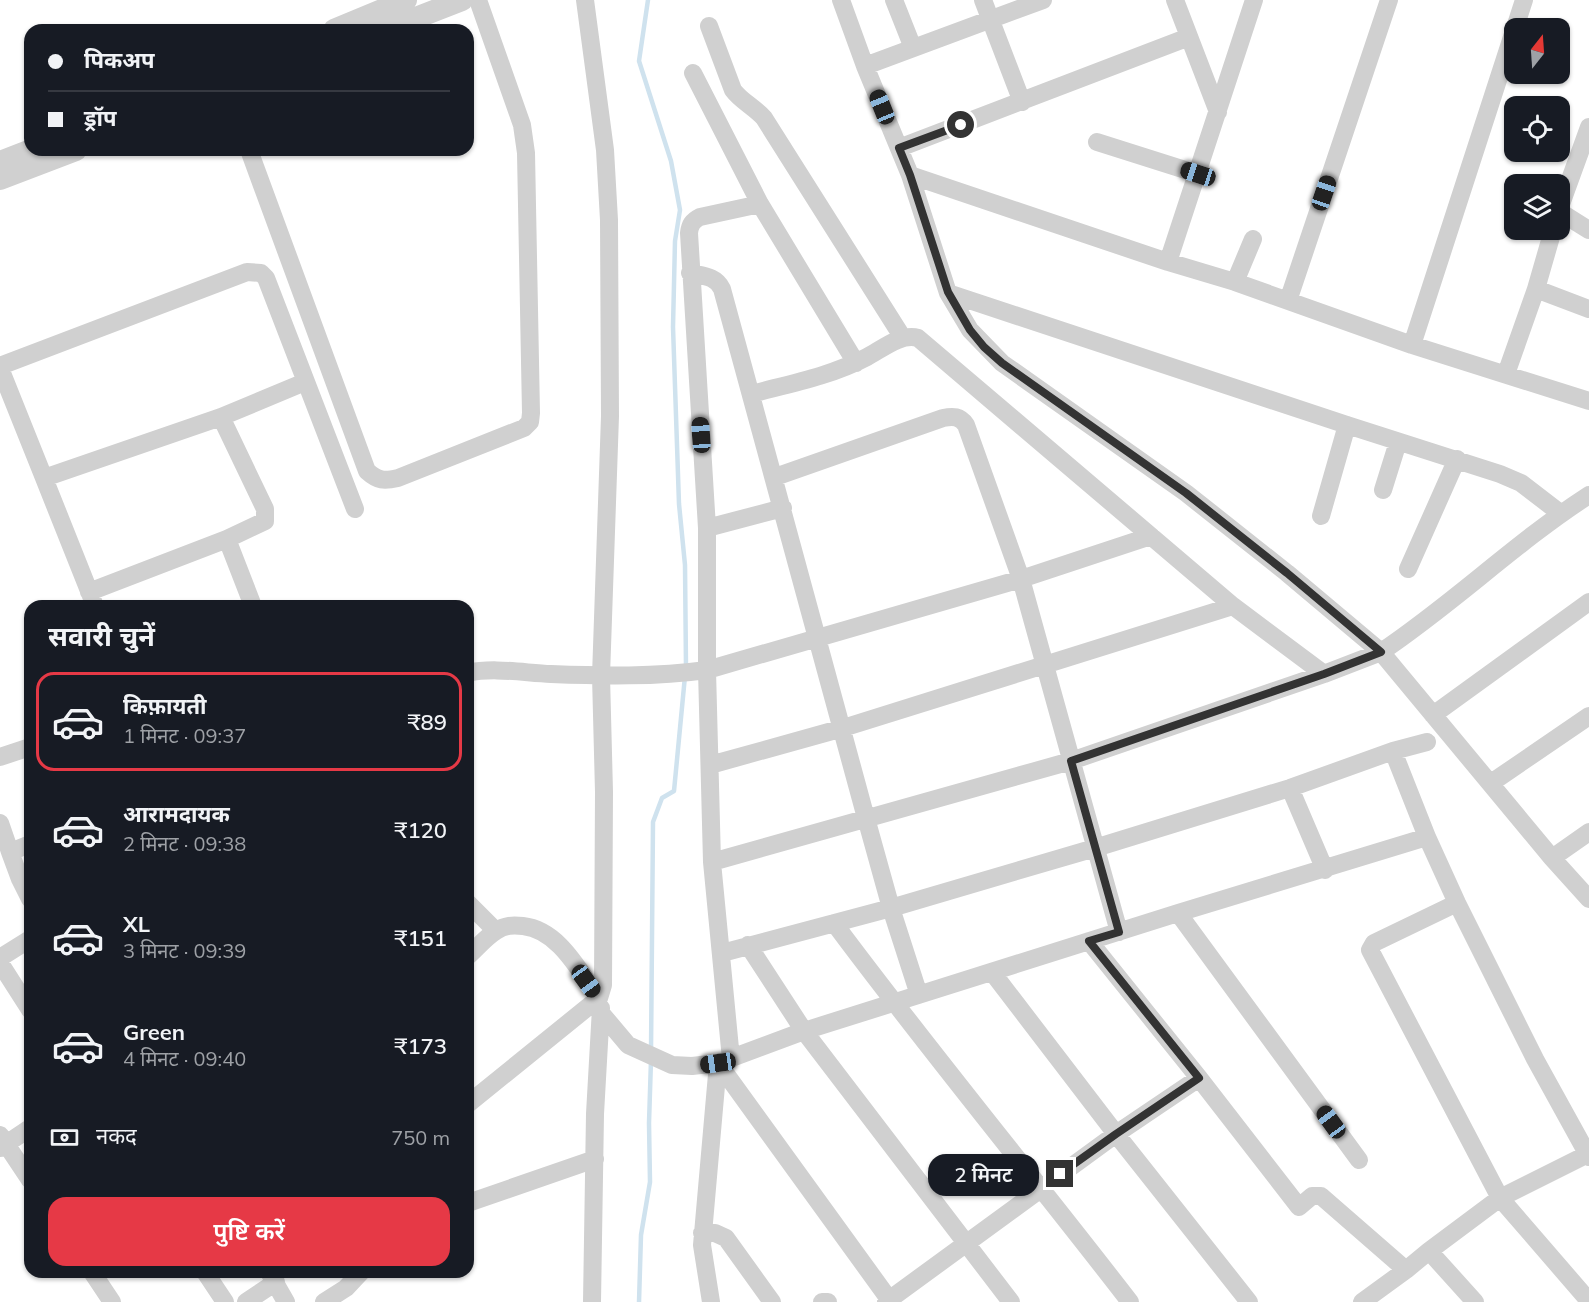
<!DOCTYPE html>
<html lang="hi">
<meta charset="utf-8">
<style>
:root{--surface:#171b24;--page:#242831;--text:#f1f3f6;--muted:#9ea1a6;--line:#363941;--accent:#e63946}
body{margin:0;font-family:Mulish,"Noto Sans Devanagari",sans-serif;background:var(--page);color:var(--text);height:100vh;display:flex;flex-direction:column;font-size:22px;white-space:nowrap}
*{box-sizing:border-box;margin:0}
p{font-size:20px;color:var(--muted)}
.icon{flex:none;width:33px;height:33px;fill:none;stroke:currentColor;stroke-width:2;stroke-linecap:round;stroke-linejoin:round}
.map{position:relative;flex:1;overflow:hidden}
.drawer{position:absolute;left:24px;top:600px;width:450px;height:678px;display:flex;flex-direction:column;background:var(--surface);border-radius:18px;box-shadow:0 2px 4px #0004}
.drawer>*{flex:none}
.hud{position:absolute;left:24px;top:24px;width:450px;height:132px;border-radius:18px;box-shadow:0 2px 4px #0004;display:grid;align-content:center;height:132px;padding:0 24px;background:var(--surface)}
.needle{width:39px;rotate:17deg}
.fabs{position:absolute;left:1504px;top:18px;display:grid;gap:12px}
.fabs a{display:grid;place-items:center;width:66px;height:66px;border-radius:12px;background:var(--surface);box-shadow:0 2px 4px #0004;font-size:30px}
.end{position:absolute;width:27px;height:27px;margin:-14px;border:8px solid #333;background:#fff;box-shadow:0 0 0 3px #fff}
.from{border-radius:50%}
.bubble{position:absolute;height:42px;border-radius:18px;background:var(--surface);box-shadow:0 2px 4px #0004;font-size:20px;font-weight:600;line-height:42px;text-align:center}
.car{position:absolute;width:18px;height:36px;margin:-18px -9px;border-radius:8px;box-shadow:0 0 4px 2px #0007;background:linear-gradient(#222 24%,#8ab4d8 0 40%,#222 0 76%,#8ab4d8 0 86%,#222 0)}
.hud b{display:flex;align-items:center;gap:21px;height:57px;font-size:22px}
.hud b+b{border-top:2px solid var(--line)}
.hud i{width:15px;height:15px;background:var(--text)}
ul{padding:0;list-style:none}
li{display:flex;align-items:center;gap:18px;height:99px;margin:0 12px 9px;padding:0 12px;border:3px solid transparent;border-radius:18px}
li div{flex:1}
li b{display:block;font-size:22px}
li em{font-style:normal;font-weight:600}
li.on{border-color:var(--accent)}
li>.icon{width:54px;height:54px;stroke-width:1.5}
h2{padding:0 24px;font-size:27px;line-height:72px}
.pay{display:flex;align-items:center;gap:15px;height:66px;padding:0 24px;font-size:22px}
.pay p{margin-inline-start:auto}
.action{display:flex;gap:12px;margin-top:auto;padding:12px 24px}
.action a{flex:1;height:69px;border-radius:18px;background:var(--accent);color:#fff;font-size:24px;font-weight:600;line-height:69px;text-align:center}
.map>svg:first-child{display:block}
.lines{fill:none;stroke-linecap:round;stroke-linejoin:round}
.stream{stroke:#cfe2ee;stroke-width:4.5}
.minor{stroke:#d0d0d0;stroke-width:18}
.tertiary{stroke:#d0d0d0;stroke-width:22}
.route{stroke:#333;stroke-width:8}
</style>
<div class="map">
<svg width="1589" height="1302" viewBox="0 0 1589 1302">
<rect width="100%" height="100%" fill="#fff"/>
<g class="lines">
<path class="stream" d="M648,0L639,61L671,161L680,210L675,241L673,327L679,504L685,565L686,668
M651,1052L653,822L662,798L674,791L685,676
M639,1302L641,1235L650,1182L649,1123L651,1060"/>
<path class="minor" d="M841,0L865,66L910,175L948,293L970,330L1002,363L1186,493L1287,573L1381,652C1453,604 1516,542 1589,495
M894,0L913,48
M983,0L1022,102
M1175,0L1218,112
M709,26L733,90C741,101 754,107 764,118L903,338
M865,66L1043,0
M693,73L760,204L856,363
M1097,142L1198,174
M899,148L1189,37
M249,150L367,471C378,481 384,481 398,478L524,428L530,422L531,413L526,153L522,125L478,0
M910,175L1168,262L1235,282L1412,345L1589,401
M1560,207L1589,127
M1560,212L1589,230
M1168,262L1254,0
M690,273C703,276 716,276 722,289L866,818L891,908L919,995
M1235,282L1253,239
M1536,289L1589,309
M948,293L1347,425L1500,474L1521,483L1560,513
M1288,301L1389,0
M1412,345L1524,0
M0,366L247,272L261,273L266,278L355,509
M0,368L44,478L221,417L305,382
M1506,374L1536,289L1553,230
M751,394C789,384 831,376 867,357C882,349 901,333 918,338L1233,606L1324,674
M775,477L943,418C953,416 960,416 966,425L1021,579L1119,932
M44,478L95,606
M1383,490L1398,442
M1321,516L1347,425
M707,528L783,508
M227,539L253,606
M1408,569L1457,459
M89,592L227,539L265,521V509L221,417
M468,673C493,667 525,673 551,674C603,676 655,677 707,670L1021,579L1151,536
M1433,715L1589,602
M1393,751L1427,837
M0,757L30,747
M710,765L843,728L1233,606
M1491,783L1589,716
M1290,788L1325,870
M0,823L10,852L30,844
M10,852L20,879L30,899
M1552,858L1589,832
M712,862L1071,761L1324,674L1381,652L1552,858L1589,899
M468,903L496,931
M1457,903L1374,943L1370,950L1500,1198L1589,1301
M1178,913L1359,1160
M834,923C930,1052 1032,1175 1130,1302
M1089,941L1199,1078L1299,1207L1312,1196H1321L1406,1270L1429,1251L1475,1302
M748,945L804,1031L1011,1302
M722,953L891,908L1095,848L1290,788L1393,751L1427,742
M468,956C477,948 486,937 496,931C505,925 513,925 523,926C559,930 579,971 599,998
M0,958L30,939
M0,963L30,1010
M992,972L1116,1134L1249,1302
M601,1013L628,1045L672,1065L692,1066L718,1063L804,1031L1178,913L1427,837L1457,903L1535,1059L1589,1157
M731,1059L712,862L707,670V528L689,233C690,225 692,221 700,217L760,204
M718,1063L891,1302
M468,1104L599,998L603,985L604,792L601,676L610,416L609,220L605,150L585,0
M0,1135L30,1180
M0,1148L30,1128
M468,1203L595,1159
M702,1233H715L726,1238L772,1302
M1429,1251L1500,1198L1588,1154
M92,1272L112,1302
M205,1272L225,1302
M270,1274L286,1302
M246,1302L276,1282
M324,1302L346,1288L361,1272
M592,1302L595,1114L601,1008
M711,1302L702,1245L718,1063
M822,1302H828
M886,1302L1116,1134L1199,1078
M1362,1302L1406,1270"/>
<path class="tertiary" d="M334,30L406,0
M385,30L462,0
M0,162L31,150
M0,179L76,150"/>
</g>
<g class="lines">
<path class="route" d="M961,125L899,148L910,175L948,292L970,330L984,347L1002,363L1186,493L1287,573L1381,652L1324,674L1071,761L1119,932L1089,941L1199,1078L1116,1134L1060,1174"/>
</g>
</svg>
<div class="fabs">
<a><svg class="needle" viewBox="-14 -14 28 28"><path d="M0-13l5 13h-10z" fill="#e53935"/><path d="M0 13l5-13h-10z" fill="#9ea1a6"/></svg></a>
<a><svg class="icon" aria-label="locate" viewBox="0 0 24 24"><circle cx="12" cy="12" r="6"/><path d="M12 2v4M12 18v4M2 12h4M18 12h4"/></svg></a>
<a><svg class="icon" aria-label="layers" viewBox="0 0 24 24"><path d="M12 4l9 5-9 5-9-5zM3 14l9 5 9-5"/></svg></a>
</div>
<i class="end from" style="left:961px;top:125px"></i>
<i class="end" style="left:1060px;top:1174px"></i>
<div class="bubble" style="left:928px;top:1154px;width:111px">2 मिनट</div>
<i class="car" style="left:882px;top:107px;rotate:338deg"></i>
<i class="car" style="left:1198px;top:174px;rotate:288deg"></i>
<i class="car" style="left:1324px;top:193px;rotate:19deg"></i>
<i class="car" style="left:701px;top:435px;rotate:356deg"></i>
<i class="car" style="left:586px;top:981px;rotate:144deg"></i>
<i class="car" style="left:718px;top:1063px;rotate:262deg"></i>
<i class="car" style="left:1331px;top:1122px;rotate:324deg"></i>
<div class="hud">
<b><i class="from"></i>पिकअप</b>
<b><i></i>ड्रॉप</b>
</div>
<section class="drawer">
<h2>सवारी चुनें</h2>
<ul>
<li class="on"><svg class="icon" aria-label="car" viewBox="0 0 24 24"><path d="M5 17H2v-5l4-1 3-4h7l3 4 3 1v5h-3M9 17h6M6 11h13"/><circle cx="7" cy="17" r="2"/><circle cx="17" cy="17" r="2"/></svg><div><b>किफ़ायती</b><p>1 मिनट · 09:37</p></div><em>₹89</em></li>
<li><svg class="icon" aria-label="car" viewBox="0 0 24 24"><path d="M5 17H2v-5l4-1 3-4h7l3 4 3 1v5h-3M9 17h6M6 11h13"/><circle cx="7" cy="17" r="2"/><circle cx="17" cy="17" r="2"/></svg><div><b>आरामदायक</b><p>2 मिनट · 09:38</p></div><em>₹120</em></li>
<li><svg class="icon" aria-label="car" viewBox="0 0 24 24"><path d="M5 17H2v-5l4-1 3-4h7l3 4 3 1v5h-3M9 17h6M6 11h13"/><circle cx="7" cy="17" r="2"/><circle cx="17" cy="17" r="2"/></svg><div><b>XL</b><p>3 मिनट · 09:39</p></div><em>₹151</em></li>
<li><svg class="icon" aria-label="car" viewBox="0 0 24 24"><path d="M5 17H2v-5l4-1 3-4h7l3 4 3 1v5h-3M9 17h6M6 11h13"/><circle cx="7" cy="17" r="2"/><circle cx="17" cy="17" r="2"/></svg><div><b>Green</b><p>4 मिनट · 09:40</p></div><em>₹173</em></li>
</ul>
<div class="pay"><svg class="icon" aria-label="cash" viewBox="0 0 24 24"><path d="M3 7h18v10H3z"/><circle cx="12" cy="12" r="2"/></svg>नकद<p>750 m</p></div>
<div class="action"><a>पुष्टि करें</a></div>
</section>
</div>
